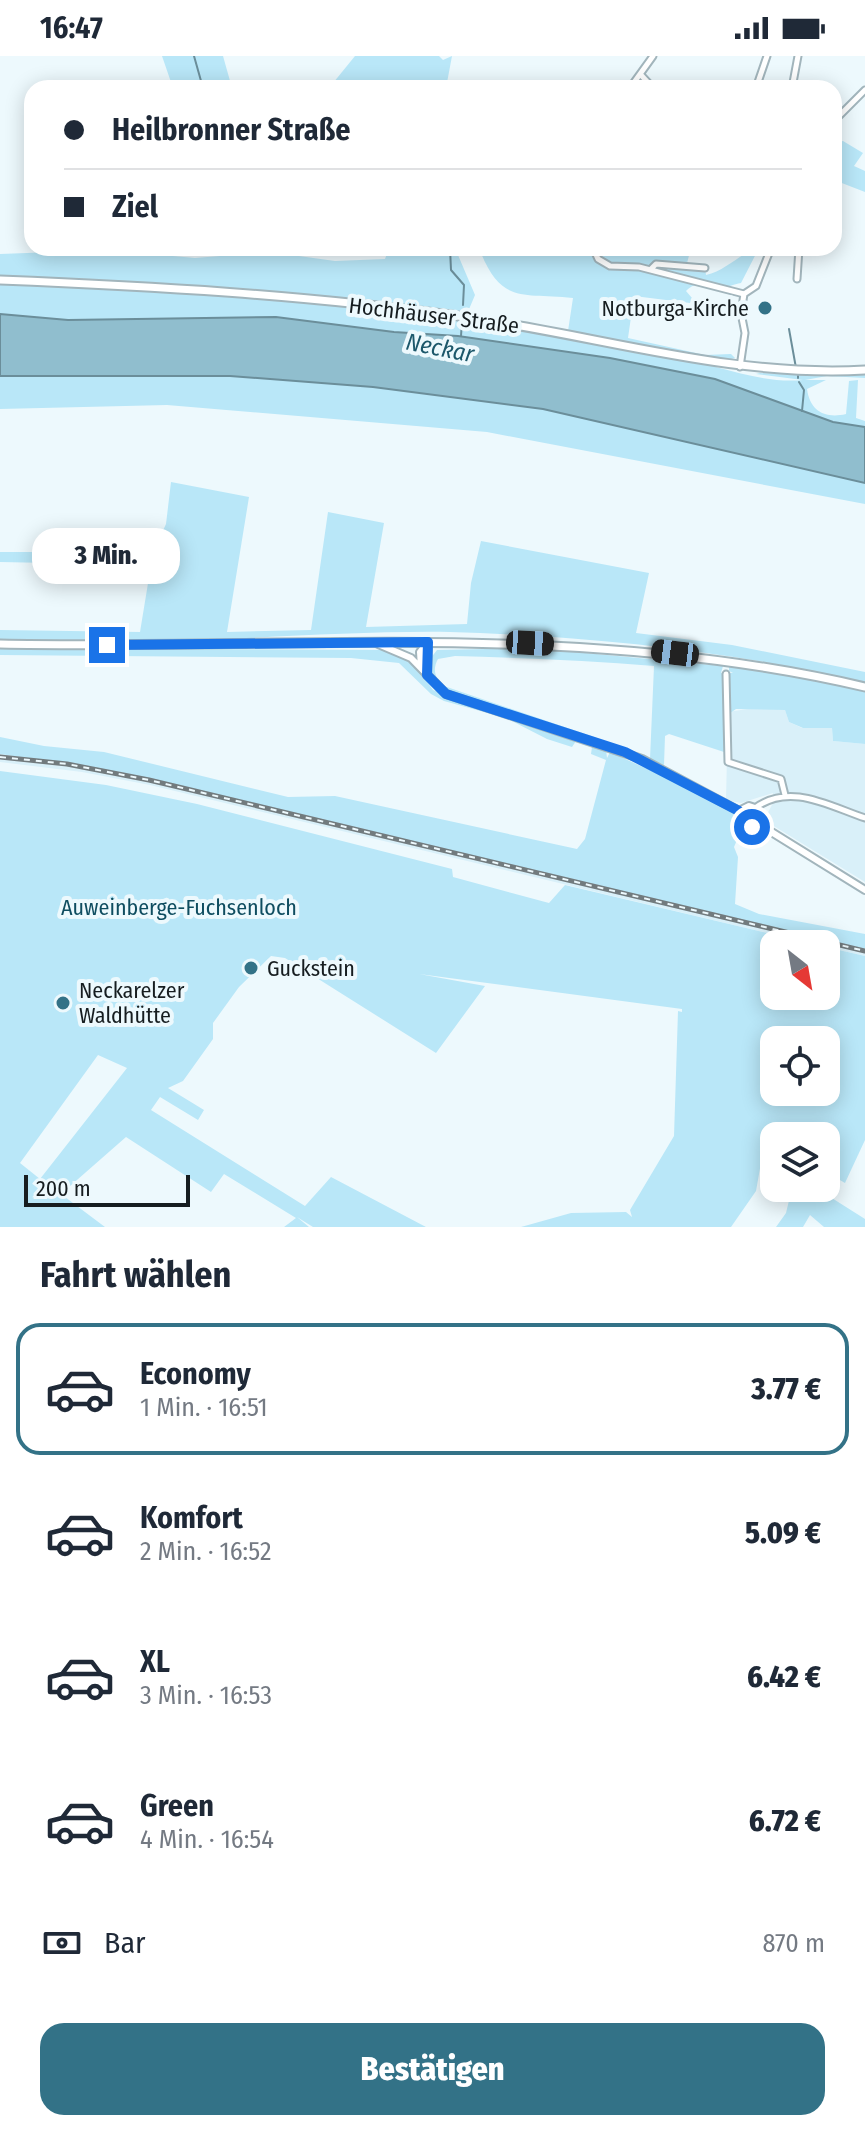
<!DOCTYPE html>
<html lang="de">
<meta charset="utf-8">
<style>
:root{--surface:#fff;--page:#f2f2f3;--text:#1f2937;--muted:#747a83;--line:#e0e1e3;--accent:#337287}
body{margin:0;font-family:"Fira Sans Condensed",sans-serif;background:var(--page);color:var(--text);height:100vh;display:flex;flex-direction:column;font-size:30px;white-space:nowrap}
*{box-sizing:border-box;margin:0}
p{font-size:26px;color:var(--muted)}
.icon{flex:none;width:44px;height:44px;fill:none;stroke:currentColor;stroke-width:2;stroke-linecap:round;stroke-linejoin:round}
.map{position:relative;height:1171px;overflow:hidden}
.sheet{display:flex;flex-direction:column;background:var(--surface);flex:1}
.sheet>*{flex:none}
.banner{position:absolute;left:24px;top:24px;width:818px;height:176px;border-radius:24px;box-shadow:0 4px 20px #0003;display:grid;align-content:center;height:176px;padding:0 40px;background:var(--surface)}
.needle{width:52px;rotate:149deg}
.controls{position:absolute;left:760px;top:874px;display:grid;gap:16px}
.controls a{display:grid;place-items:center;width:80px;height:80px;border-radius:16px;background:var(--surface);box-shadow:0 4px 20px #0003;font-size:40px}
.scale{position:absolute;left:24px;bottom:20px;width:166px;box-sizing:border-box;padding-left:8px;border:4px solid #161d20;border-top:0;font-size:22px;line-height:28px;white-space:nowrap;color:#161d20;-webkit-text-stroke:6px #edf9fd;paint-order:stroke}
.end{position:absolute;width:36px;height:36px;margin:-18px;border:10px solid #1a73e8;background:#fff;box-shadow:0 0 0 4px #fff}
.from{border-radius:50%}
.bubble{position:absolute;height:56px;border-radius:24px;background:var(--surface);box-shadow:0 4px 20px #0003;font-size:26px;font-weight:800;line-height:56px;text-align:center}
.car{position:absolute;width:24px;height:48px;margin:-24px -12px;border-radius:10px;box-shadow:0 0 6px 2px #0007;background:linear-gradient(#222 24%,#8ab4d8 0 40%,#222 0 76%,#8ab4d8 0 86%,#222 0)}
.banner b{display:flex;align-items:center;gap:28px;height:76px;font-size:30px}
.banner b+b{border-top:2px solid var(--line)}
.banner i{width:20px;height:20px;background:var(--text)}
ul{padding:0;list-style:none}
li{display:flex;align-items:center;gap:24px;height:132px;margin:0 16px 12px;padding:0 24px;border:4px solid transparent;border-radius:24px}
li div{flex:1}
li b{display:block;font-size:30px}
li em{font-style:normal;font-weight:800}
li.current{border-color:var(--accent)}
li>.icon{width:72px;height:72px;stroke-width:1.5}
h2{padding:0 40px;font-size:36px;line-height:96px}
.pay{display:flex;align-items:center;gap:20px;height:88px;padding:0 40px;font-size:30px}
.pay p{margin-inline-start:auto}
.action{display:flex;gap:16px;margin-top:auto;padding:16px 40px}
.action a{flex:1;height:92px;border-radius:24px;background:var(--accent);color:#fff;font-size:32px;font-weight:800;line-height:92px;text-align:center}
.status{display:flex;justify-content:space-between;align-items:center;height:56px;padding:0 40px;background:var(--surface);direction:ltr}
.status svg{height:22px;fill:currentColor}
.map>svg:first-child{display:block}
.built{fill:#d9f0f9}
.green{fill:#b9e7f8;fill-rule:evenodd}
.water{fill:#90bece;stroke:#6b8e9a;stroke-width:2}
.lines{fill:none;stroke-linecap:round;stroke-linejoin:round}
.stream{stroke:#6b8e9a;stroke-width:2}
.minor-casing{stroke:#a2b5bc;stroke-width:9}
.tertiary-casing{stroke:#a2b5bc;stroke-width:10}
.secondary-casing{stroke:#a2b5bc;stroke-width:11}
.primary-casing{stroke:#a2b5bc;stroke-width:11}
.minor{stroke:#fff;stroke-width:5}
.tertiary{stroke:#fff;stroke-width:6}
.secondary{stroke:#fff;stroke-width:7}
.primary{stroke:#fff;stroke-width:7}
.rail-casing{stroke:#727b7e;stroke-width:5}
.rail{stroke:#edf9fd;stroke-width:2;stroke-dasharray:6;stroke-linecap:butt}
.route{stroke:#1a73e8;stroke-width:10}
.poi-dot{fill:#337287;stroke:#edf9fd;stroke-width:3}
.labels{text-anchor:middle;stroke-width:8;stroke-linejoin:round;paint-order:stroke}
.poi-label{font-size:22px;fill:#161d20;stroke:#edf9fd;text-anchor:start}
.street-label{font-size:22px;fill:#161d20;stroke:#edf9fd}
.park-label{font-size:22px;fill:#0f4d60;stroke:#edf9fd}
.water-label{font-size:24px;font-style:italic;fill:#1d586b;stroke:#edf9fd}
</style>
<div class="status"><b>16:47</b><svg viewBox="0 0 49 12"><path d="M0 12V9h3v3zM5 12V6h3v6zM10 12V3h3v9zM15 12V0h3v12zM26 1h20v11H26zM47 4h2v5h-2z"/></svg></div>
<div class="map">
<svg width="865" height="1171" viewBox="0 0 865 1171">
<rect width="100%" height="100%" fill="#edf9fd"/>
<path class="built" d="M760,651L785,654L789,666L802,672H832L833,685L865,688V826L764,764L773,747V737L741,747L726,744L728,656Z
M0,698L67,706L174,729L843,887L865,893V900L826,891V888H813L150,729L82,716L0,706Z"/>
<path class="green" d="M162,0H223L232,32H173Z
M355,0H439L443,4L452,0L446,32H329Z
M843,85L863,97L854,110L865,115V136L834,124V87Z
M389,192H460L458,199L475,239L467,258C535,276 603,287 672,300C715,308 758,328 803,324L756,318L760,317L823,319L865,314V322L827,320L805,324H826L807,333C810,355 825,363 846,358L849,325L858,324L856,362L865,365V371L833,366L715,323L610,302L458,280L394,276L276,261L68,264L0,258V198L107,194L195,202L270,196L335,205L385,203Z
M479,192H691L686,211L705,212L706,219C726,215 741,196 759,192L741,227C734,228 726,232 720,233C705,234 698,222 686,235L692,242L690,247L634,240L628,282L705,299L731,298L735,302L724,305L568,275L573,242C523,236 501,250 479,192Z
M117,319L230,320L373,331L543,353L865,427V448L487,376L167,349L0,353V320Z
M171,426L249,441L227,576L311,574L328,456L384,467L366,571L467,568L471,527L481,485L649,517L636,577L732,589L865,616V626C728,595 590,580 450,576C375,575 300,580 225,583C150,587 75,585 0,583V574L140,576L151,509L0,506V496H153L166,468Z
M0,592L388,594L414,607L433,634L502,661L444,645L431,638L399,607L351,602L0,599Z
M533,592L723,610L721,617H733L729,615V609L738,610L865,635V688L833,685L832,672H803L789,666L785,654L736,653L726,660L724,696L669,678L665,680L664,709L650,703L654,610C589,604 522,602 455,600L438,603C432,614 435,622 444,630L603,684L444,633L432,619L430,603L437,594Z
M508,663L606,694L607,702L610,696L739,755L743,770L734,791L738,801L735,848L759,858L865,878V893L119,716L0,698V681L44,690L104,696L288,741L335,740L577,793L585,783L606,704L591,698L592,691L576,685L572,691L547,683Z
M0,715L106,729L197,748L452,813L453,821L549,847L565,829L813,888H774V940H826V891L865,900V1084L845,1127L826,1116V1080H774V1089L765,1084L756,1135L731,1171H521L571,1157L626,1156L632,1161L630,1154L674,1080L678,955L682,956V953L419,918L485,930L436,997L285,902L271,900L239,931L213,967V983L183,1025L168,1032L204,1054L198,1064L160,1041L151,1054L305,1150L331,1121L426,1171H313L297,1161L309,1171H284L296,1162L224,1118L211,1136L126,1081L61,1138L105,1171H0ZM826,984V1036H774V984ZM98,999L127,1012L40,1123L20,1107Z
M792,1132H816L865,1163V1171H824L810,1159L803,1171H776L786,1157Z"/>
<path class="water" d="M0,258L68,264L276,261L394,276L458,280L610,302L715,323L833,366L865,371V427L543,353L373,331L230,320H0Z"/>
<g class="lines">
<path class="stream" d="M194,0L203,32
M450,192L451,214L464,229L463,249
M789,273L796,312
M461,280L462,265
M798,320V322
M799,326L804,334L802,355"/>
<defs>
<path id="minor" d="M641,19L653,32
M630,32L653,0
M756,32L767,0
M792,32L798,0
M834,65L865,34
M593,192L598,203L610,210L639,211L744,238
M651,213L656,208L705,212
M797,223L799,192
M744,238L756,230L771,192
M740,311L745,277L741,257L744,238
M726,618L728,706L781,723L785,739
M755,752C790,726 829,750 865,762"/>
<path id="tertiary" d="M378,588L411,602L446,638L642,703L739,755
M421,611L420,596L428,586
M427,619L428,586
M739,755L749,750L755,752L757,767
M739,755V765L749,771L757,767
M757,767L865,834"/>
<path id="secondary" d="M0,224C153,230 306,239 458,260C594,278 728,322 865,314"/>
<path id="primary" d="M0,588C289,594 580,564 865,631"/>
</defs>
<use href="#minor" class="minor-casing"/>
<use href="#tertiary" class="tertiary-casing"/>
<use href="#secondary" class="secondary-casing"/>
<use href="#primary" class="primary-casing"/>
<use href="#minor" class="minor"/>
<use href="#tertiary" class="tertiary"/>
<use href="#secondary" class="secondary"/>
<use href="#primary" class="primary"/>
<defs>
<path id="rail" d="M0,701L67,708L149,724L865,895"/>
</defs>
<use href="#rail" class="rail-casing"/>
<use href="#rail" class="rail"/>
</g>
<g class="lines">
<path class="route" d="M107,589L428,586L427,619L446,638L625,696L739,755L740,768L752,771"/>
</g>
<g class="poi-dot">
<circle cx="765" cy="252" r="8"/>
<circle cx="251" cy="912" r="8"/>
<circle cx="63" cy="947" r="8"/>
</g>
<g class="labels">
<g class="poi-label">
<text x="749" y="260" text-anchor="end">Notburga-Kirche</text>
<text x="267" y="920">Guckstein</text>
<text x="79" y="942">Neckarelzer<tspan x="79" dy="25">Waldhütte</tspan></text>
</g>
<g class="street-label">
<text transform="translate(434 259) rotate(7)" y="8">Hochhäuser Straße</text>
</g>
<g class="park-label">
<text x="179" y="859">Auweinberge-Fuchsenloch</text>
</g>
<g class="water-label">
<text transform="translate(440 292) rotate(11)" y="8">Neckar</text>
</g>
</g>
</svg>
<div class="controls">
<a><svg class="needle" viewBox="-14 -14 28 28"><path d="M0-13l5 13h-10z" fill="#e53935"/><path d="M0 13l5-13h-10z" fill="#747a83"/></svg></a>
<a><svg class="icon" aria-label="locate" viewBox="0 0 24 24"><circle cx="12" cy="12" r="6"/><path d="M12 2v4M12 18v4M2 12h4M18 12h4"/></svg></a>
<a><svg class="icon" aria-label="layers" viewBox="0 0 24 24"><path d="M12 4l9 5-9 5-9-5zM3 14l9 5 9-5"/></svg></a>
</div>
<div class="scale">200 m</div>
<i class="end from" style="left:752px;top:771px"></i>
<i class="end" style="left:107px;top:589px"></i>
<div class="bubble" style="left:32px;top:472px;width:148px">3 Min.</div>
<i class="car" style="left:530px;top:587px;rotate:93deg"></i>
<i class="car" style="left:675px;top:597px;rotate:277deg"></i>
<div class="banner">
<b><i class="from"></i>Heilbronner Straße</b>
<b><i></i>Ziel</b>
</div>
</div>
<section class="sheet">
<h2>Fahrt wählen</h2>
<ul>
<li class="current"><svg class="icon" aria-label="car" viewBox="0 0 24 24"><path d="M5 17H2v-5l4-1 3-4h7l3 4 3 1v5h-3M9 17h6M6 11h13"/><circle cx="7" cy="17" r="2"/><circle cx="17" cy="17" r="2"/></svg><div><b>Economy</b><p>1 Min. · 16:51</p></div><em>3.77 €</em></li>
<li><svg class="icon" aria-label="car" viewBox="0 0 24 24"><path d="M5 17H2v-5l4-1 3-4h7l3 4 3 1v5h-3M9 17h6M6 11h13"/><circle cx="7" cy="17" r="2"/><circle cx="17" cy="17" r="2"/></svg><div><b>Komfort</b><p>2 Min. · 16:52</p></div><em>5.09 €</em></li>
<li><svg class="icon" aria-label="car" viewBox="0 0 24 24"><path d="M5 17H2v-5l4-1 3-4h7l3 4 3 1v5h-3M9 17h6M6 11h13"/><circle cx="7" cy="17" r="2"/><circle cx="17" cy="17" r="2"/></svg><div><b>XL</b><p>3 Min. · 16:53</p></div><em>6.42 €</em></li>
<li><svg class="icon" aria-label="car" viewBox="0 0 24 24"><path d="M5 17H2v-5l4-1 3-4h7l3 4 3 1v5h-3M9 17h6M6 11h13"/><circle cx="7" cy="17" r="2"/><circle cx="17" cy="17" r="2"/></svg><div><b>Green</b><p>4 Min. · 16:54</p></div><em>6.72 €</em></li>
</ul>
<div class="pay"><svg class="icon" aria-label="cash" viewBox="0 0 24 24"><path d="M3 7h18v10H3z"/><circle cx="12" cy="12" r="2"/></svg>Bar<p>870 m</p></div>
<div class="action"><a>Bestätigen</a></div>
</section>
